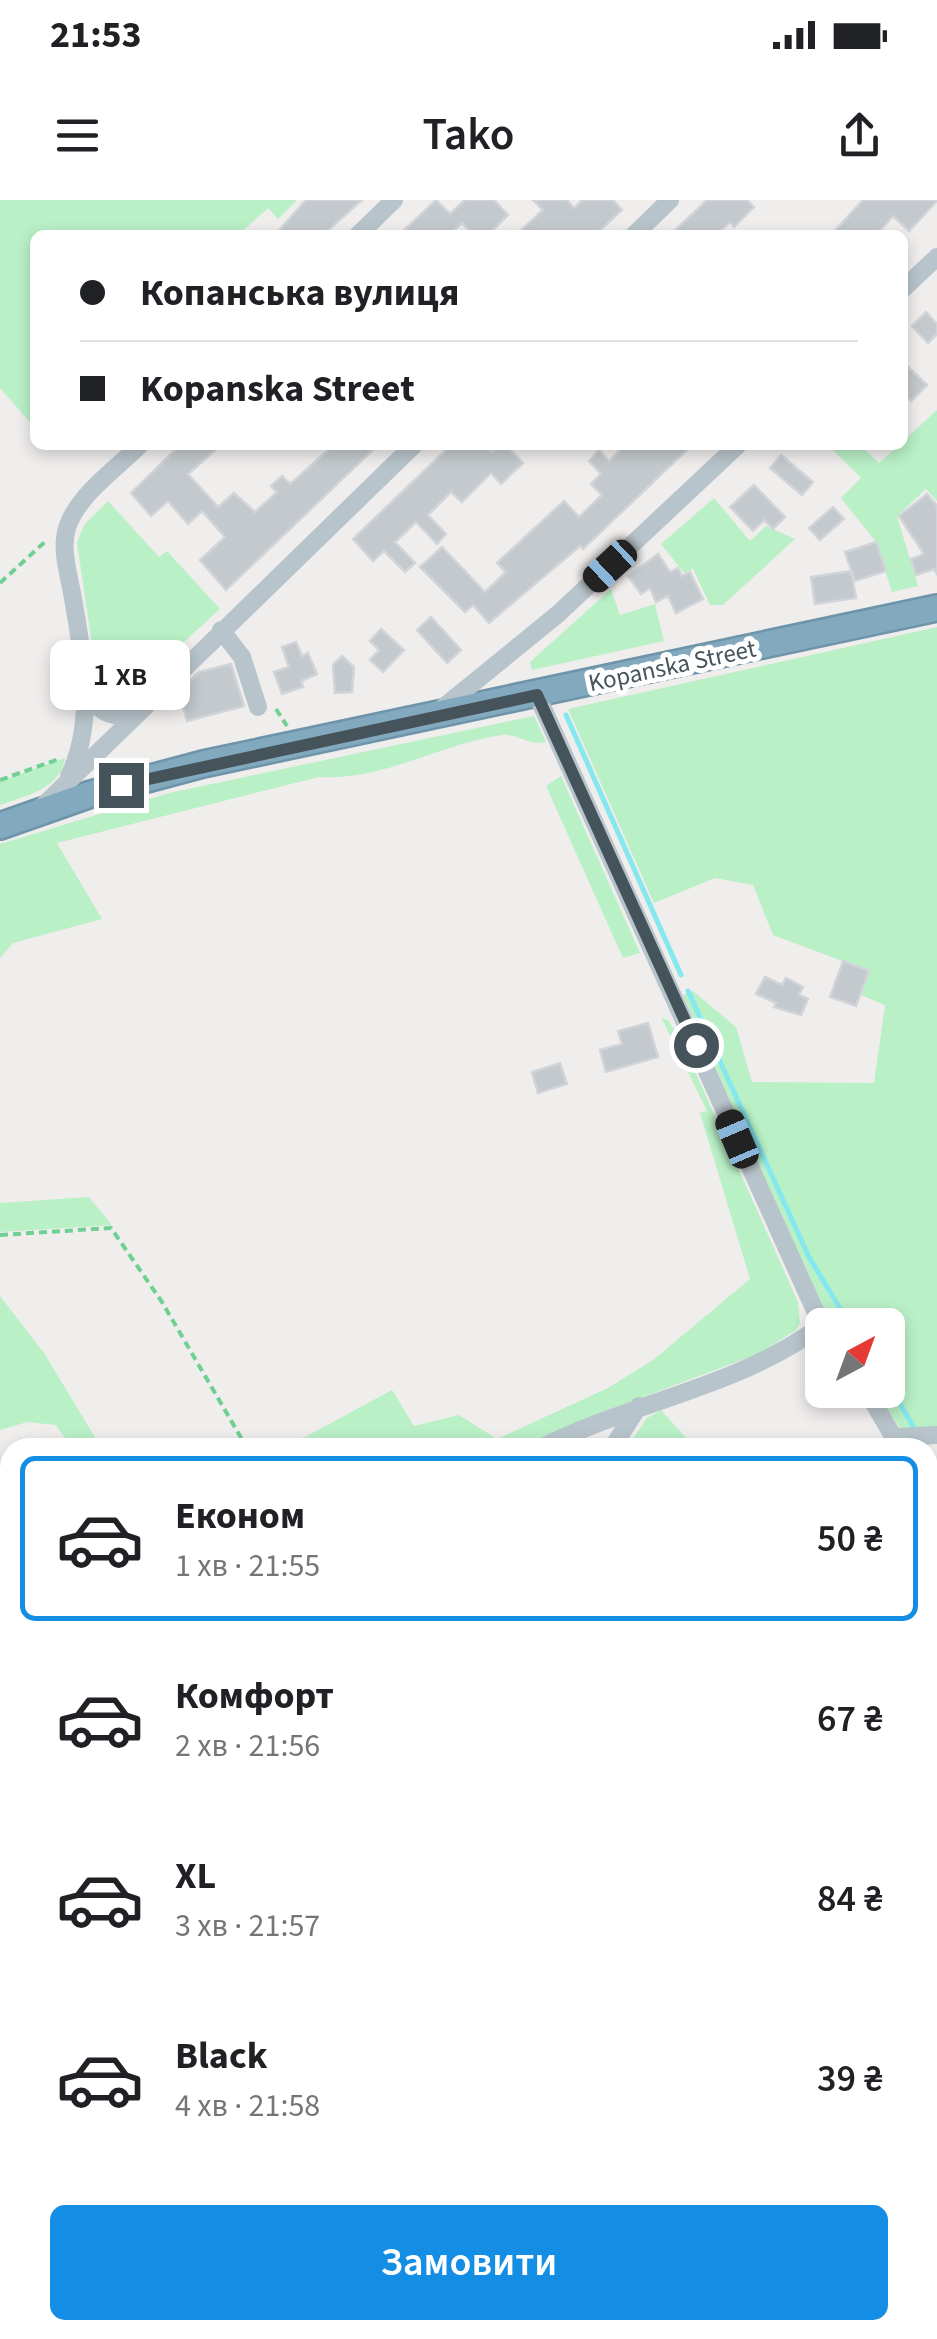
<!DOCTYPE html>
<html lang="uk">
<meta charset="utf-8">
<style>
:root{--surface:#fff;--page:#f6f6f6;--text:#202124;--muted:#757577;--line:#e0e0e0;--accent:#138ee4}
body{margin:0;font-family:"Source Sans 3",sans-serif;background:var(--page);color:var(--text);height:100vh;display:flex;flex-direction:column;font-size:38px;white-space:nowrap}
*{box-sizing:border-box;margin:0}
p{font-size:32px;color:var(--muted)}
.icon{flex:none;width:55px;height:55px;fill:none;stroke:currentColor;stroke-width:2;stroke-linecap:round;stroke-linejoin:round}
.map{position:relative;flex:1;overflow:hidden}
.drawer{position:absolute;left:0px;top:1238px;width:938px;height:902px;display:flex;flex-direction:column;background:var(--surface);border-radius:30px 30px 0 0;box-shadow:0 5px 15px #0003}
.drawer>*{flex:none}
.guide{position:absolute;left:30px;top:30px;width:878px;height:220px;border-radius:15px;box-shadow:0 5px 15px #0003;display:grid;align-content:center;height:220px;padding:0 50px;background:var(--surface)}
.needle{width:65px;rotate:41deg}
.tools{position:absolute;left:805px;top:1108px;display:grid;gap:20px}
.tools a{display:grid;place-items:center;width:100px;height:100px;border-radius:15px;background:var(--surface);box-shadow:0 5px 15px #0003;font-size:50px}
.end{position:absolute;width:45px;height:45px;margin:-22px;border:12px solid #45545b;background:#fff;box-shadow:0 0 0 5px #fff}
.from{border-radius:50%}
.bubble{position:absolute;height:70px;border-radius:15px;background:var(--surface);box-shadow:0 5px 15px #0003;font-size:32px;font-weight:600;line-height:70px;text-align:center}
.car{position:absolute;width:30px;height:60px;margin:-30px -15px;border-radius:12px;box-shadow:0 0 8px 2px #0007;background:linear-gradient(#222 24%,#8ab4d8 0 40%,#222 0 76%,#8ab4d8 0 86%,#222 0)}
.guide b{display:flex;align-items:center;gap:35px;height:95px;font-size:38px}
.guide b+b{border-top:2px solid var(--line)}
.guide i{width:25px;height:25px;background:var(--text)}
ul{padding:18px 0 0;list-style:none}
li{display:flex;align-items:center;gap:30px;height:165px;margin:0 20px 15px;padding:0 30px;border:5px solid transparent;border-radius:15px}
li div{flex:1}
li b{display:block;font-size:38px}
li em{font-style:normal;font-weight:600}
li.on{border-color:var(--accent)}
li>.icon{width:90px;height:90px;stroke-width:1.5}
.action{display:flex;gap:20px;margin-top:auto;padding:20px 50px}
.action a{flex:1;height:115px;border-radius:15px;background:var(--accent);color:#fff;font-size:40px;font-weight:600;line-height:115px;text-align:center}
.status{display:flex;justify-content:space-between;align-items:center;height:70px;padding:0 50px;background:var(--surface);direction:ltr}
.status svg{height:28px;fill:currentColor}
header{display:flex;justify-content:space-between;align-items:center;height:130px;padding:0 50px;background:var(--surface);font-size:45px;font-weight:600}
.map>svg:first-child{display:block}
.green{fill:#b9f0c6}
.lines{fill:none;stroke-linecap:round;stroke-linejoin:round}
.stream{stroke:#85e8ee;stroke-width:5}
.building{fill:#c4c9cd;stroke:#d1d5d9;stroke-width:2.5}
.highway-casing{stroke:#6e94aa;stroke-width:30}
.path{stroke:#70cf92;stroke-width:4;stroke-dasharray:8 5;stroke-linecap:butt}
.minor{stroke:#b8c4cb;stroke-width:18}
.highway{stroke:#83a9be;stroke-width:25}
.route{stroke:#45545b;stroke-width:12}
.labels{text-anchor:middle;stroke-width:10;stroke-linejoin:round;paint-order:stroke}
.street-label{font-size:25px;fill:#45545b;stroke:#fff}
</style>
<div class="status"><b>21:53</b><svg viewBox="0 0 49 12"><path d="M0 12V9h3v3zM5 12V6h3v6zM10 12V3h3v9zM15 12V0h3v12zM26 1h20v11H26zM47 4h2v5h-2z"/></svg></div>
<header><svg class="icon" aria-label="menu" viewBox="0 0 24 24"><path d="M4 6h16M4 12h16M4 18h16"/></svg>Tako<svg class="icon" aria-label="share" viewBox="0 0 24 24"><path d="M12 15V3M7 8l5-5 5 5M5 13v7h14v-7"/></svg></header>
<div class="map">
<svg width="937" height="2139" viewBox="0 0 937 2139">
<rect width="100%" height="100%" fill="#f0eded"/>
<path class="green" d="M0,0H295L296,1L278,19L268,8L238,35L231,30L225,35H35V228L0,188Z
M937,210V301L926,289L897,316L918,386L892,392L876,342L841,298L861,278L828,245H860L879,263Z
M714,298L750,341L766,326L795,339L723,405H710L693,369L684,373L661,344Z
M108,301L159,357L167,351L220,409L118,502L98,485L77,343L84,325Z
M611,389L620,415L655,404L664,441L532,470L530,462Z
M937,427V1231L900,1228L875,1190H888V1125H834L823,1108L683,795L693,791L736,827L752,882L874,883L885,805L861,795L869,771L773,735L753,685L715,678L654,703L568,509Z
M534,516L546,542C528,546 518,533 502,535C440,544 383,581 319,577L57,643L102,719L13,743L0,758V644L169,593Z
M65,558C61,589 25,596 0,605V581Z
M561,576L640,753L623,758L546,586Z
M661,817L669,821L685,849L798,1102L800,1123L796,1130L758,1154L579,1221L524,1247L297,1248L294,1243L392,1190L414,1226L459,1215L497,1239L608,1188L653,1160L750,1079L700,913L707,911Z
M89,997L112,1025L0,1032V1003Z
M0,1096L44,1153L101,1247H71L56,1225L27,1222L0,1230Z
M661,1210L694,1247H627L647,1218Z
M928,1526L937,1539V1738L928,1734Z
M10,1675V2130H928V1746L937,1749V2139H0V1679Z"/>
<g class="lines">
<path class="stream" d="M566,515L681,775
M688,791L809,1057L850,1125
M888,1183L914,1228
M928,1253L937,1272"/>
</g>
<path class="building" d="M306,0H362L323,35H275Z
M436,0L450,14L465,0H494L508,15L488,35H473L462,23L449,35H399Z
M533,0H567L574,8L582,0H613L622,10L595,35H516L543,10Z
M707,0H747L754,7L734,27L730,22L716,35H670Z
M863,0H937V1L909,31L893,16L876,35H831Z
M926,112L937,124V134L928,143L912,126Z
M902,161L927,185L911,201L902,192Z
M180,245H221L188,274L218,307L234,293L255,312L277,292L271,286L282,276L290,284L334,245H378L226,390L200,360L225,337L202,311L188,324L168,301L151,316L131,293Z
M451,245H485L491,252L506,245L523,263L501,284L491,273L462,302L451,292L428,315L446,334L437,344L416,322L395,342L415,363L405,372L384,351L373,361L353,339Z
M625,245H692L583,349L580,346L489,423L473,405L465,412L420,367L442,347L485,392L506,372L497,363L564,301L579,317L602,295L591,284L601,274L589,261L599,250L609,261Z
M781,255L813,282L802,295L770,268Z
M754,285L785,317L773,329L764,320L753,331L730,307Z
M927,294L937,306V374L934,369L916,375L911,359L924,354L899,316Z
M833,307L844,319L820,340L809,328Z
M876,342L886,371L855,381L845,352Z
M658,354L670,372L678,368L682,376L690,372L703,399L676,413L668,396L656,402L650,388L641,394L628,376Z
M851,371L856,398L815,404L811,377Z
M431,417L461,450L447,463L417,430Z
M381,429L404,450L383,472L370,460L379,450L370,441Z
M296,442L302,456L308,453L317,474L301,481L303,487L282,494L274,472L289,467L282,447Z
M342,456L354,467L352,492L335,493L333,465Z
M231,464L244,506L187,521L179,491L199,472Z
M843,761L869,771L856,806L830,797Z
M765,777L782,785L786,778L803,787L799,795L808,799L801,815L774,807L776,803L756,794Z
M648,823L658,857L606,872L600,850L622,844L618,831Z
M560,863L567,884L538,893L532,872Z"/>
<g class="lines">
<defs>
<path id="highway" d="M0,626L91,594L203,564L937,408"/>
</defs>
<use href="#highway" class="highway-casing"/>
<path class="path" d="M0,383L48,339
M276,509L287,526
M0,580L59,559
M0,1035L111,1028L162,1102L247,1248
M928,1741L937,1745"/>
<path class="minor" d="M358,35L394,0
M634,35L670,0
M902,90L937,57
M221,430L242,457L258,507
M85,486C94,509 109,520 134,514
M537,495L822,1126
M440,510L558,414L738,245
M69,576C97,520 82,451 72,393C68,371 60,347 68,325C80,293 117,268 140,245
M42,607L414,245
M866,1190L900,1248
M896,1237L937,1235
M541,1248C631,1202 740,1187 822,1125
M612,1248L639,1206
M0,1671L10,1668"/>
<use href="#highway" class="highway"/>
</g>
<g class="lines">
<path class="route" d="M121,585L537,495L696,845"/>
</g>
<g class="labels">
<g class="street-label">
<text transform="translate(672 465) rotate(-12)" y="9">Kopanska Street</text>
</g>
</g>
</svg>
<div class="tools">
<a><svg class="needle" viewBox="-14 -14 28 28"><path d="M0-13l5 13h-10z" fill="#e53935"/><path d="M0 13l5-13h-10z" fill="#757577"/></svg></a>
</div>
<i class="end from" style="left:696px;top:845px"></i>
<i class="end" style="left:121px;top:585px"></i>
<div class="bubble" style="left:50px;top:440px;width:140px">1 хв</div>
<i class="car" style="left:610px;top:366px;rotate:227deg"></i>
<i class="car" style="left:737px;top:939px;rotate:337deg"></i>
<div class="guide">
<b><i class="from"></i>Копанська вулиця</b>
<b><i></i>Kopanska Street</b>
</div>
<section class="drawer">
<ul>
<li class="on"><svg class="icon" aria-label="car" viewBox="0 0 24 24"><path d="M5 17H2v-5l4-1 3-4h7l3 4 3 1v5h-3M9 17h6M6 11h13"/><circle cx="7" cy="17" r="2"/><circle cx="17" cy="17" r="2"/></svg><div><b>Економ</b><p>1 хв · 21:55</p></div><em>50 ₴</em></li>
<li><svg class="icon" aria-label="car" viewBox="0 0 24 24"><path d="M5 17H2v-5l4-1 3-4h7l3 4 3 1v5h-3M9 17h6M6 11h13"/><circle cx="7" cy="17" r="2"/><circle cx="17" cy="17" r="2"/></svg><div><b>Комфорт</b><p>2 хв · 21:56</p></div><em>67 ₴</em></li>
<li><svg class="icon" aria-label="car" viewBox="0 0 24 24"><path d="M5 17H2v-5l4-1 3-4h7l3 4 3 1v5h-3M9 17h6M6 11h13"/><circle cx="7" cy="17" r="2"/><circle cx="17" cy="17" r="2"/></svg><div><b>XL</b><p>3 хв · 21:57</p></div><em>84 ₴</em></li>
<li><svg class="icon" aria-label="car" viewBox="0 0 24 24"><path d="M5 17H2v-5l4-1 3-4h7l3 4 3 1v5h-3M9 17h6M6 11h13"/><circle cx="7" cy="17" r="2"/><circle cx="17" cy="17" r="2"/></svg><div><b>Black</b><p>4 хв · 21:58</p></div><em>39 ₴</em></li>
</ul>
<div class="action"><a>Замовити</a></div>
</section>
</div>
